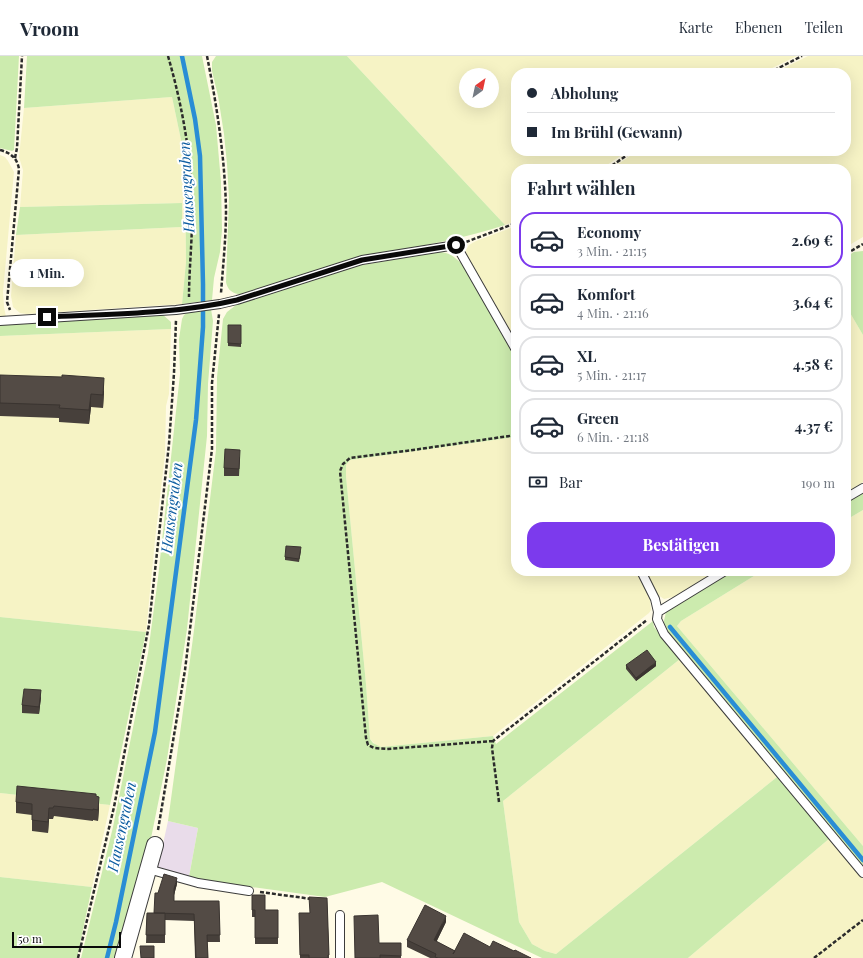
<!DOCTYPE html>
<html lang="de">
<meta charset="utf-8">
<style>
:root{--surface:#fff;--page:#f2f2f3;--text:#1f2937;--muted:#747a83;--line:#e0e1e3;--accent:#7c3aed}
body{margin:0;font-family:"Playfair Display",serif;background:var(--page);color:var(--text);height:100vh;display:flex;flex-direction:column;font-size:15px;white-space:nowrap}
*{box-sizing:border-box;margin:0}
p{font-size:13px;color:var(--muted)}
.icon{flex:none;width:22px;height:22px;fill:none;stroke:currentColor;stroke-width:2;stroke-linecap:round;stroke-linejoin:round}
.map{position:relative;flex:1;overflow:hidden}
.side{position:absolute;left:511px;top:108px;width:340px;height:412px;display:flex;flex-direction:column;background:var(--surface);border-radius:16px;box-shadow:0 4px 16px #0002}
.side>*{flex:none}
.banner{position:absolute;left:511px;top:12px;width:340px;height:88px;border-radius:16px;box-shadow:0 4px 16px #0002;display:grid;align-content:center;height:88px;padding:0 16px;background:var(--surface)}
.needle{width:26px;rotate:33deg}
.buttons{position:absolute;left:459px;top:12px;display:grid;gap:8px}
.buttons a{display:grid;place-items:center;width:40px;height:40px;border-radius:50%;background:var(--surface);box-shadow:0 4px 16px #0002;font-size:20px}
.scale{position:absolute;left:12px;bottom:10px;width:109px;box-sizing:border-box;padding-left:4px;border:2px solid #090909;border-top:0;font-size:11px;line-height:14px;white-space:nowrap;color:#090909;-webkit-text-stroke:3px #fff;paint-order:stroke}
.end{position:absolute;width:18px;height:18px;margin:-9px;border:5px solid #090909;background:#fff;box-shadow:0 0 0 2px #fff}
.from{border-radius:50%}
.bubble{position:absolute;height:28px;border-radius:14px;background:var(--surface);box-shadow:0 4px 16px #0002;font-size:13px;font-weight:700;line-height:28px;text-align:center}
.banner b{display:flex;align-items:center;gap:14px;height:38px;font-size:15px}
.banner b+b{border-top:1px solid var(--line)}
.banner i{width:10px;height:10px;background:var(--text)}
ul{padding:0;list-style:none}
li{display:flex;align-items:center;gap:12px;height:56px;margin:0 8px 6px;padding:0 8px;border:2px solid var(--line);border-radius:16px}
li div{flex:1}
li b{display:block;font-size:15px}
li em{font-style:normal;font-weight:700}
li.active{border-color:var(--accent)}
li>.icon{width:36px;height:36px;stroke-width:1.5}
h2{padding:0 16px;font-size:18px;line-height:48px}
.pay{display:flex;align-items:center;gap:10px;height:44px;padding:0 16px;font-size:15px}
.pay p{margin-inline-start:auto}
.primary-button{display:flex;gap:8px;margin-top:auto;padding:8px 16px}
.primary-button a{flex:1;height:46px;border-radius:16px;background:var(--accent);color:#fff;font-size:16px;font-weight:700;line-height:46px;text-align:center}
header{display:flex;align-items:center;gap:24px;box-sizing:border-box;height:56px;padding:0 20px;background:var(--surface);border-bottom:1px solid var(--line)}
header strong{font-size:19px}
nav{display:flex;gap:22px;margin-inline-start:auto;font-size:14px}
.map>svg:first-child{display:block}
.industrial{fill:#e9dcea}
.farmland{fill:#f6f3c5;fill-rule:evenodd}
.green{fill:#ccebae}
.lines{fill:none;stroke-linecap:round;stroke-linejoin:round}
.stream{stroke:#298dd5;stroke-width:4.5}
.service-casing{stroke:#3c3c3c;stroke-width:10}
.minor-casing{stroke:#3c3c3c;stroke-width:18}
.path{stroke:#2b2b2b;stroke-width:2.5;stroke-dasharray:4 2;stroke-linecap:butt}
.service{stroke:#fff;stroke-width:8}
.minor{stroke:#fff;stroke-width:16}
.wall{fill:#47403b}
.shaded-wall{fill:#3a3430}
.building{fill:#534b45;stroke:#3a3430}
.route{stroke:#090909;stroke-width:5}
.labels{text-anchor:middle;stroke-width:4;stroke-linejoin:round;paint-order:stroke}
.water-label{font-size:15px;font-style:italic;fill:#0d5da1;stroke:#fff}
</style>
<header>
<strong>Vroom</strong>
<nav><a>Karte</a><a>Ebenen</a><a>Teilen</a></nav>
</header>
<div class="map">
<svg width="863" height="902" viewBox="0 0 863 902">
<rect width="100%" height="100%" fill="#fffbe6"/>
<path class="industrial" d="M168,765L198,772L189,821L158,811Z"/>
<path class="farmland" d="M347,0H797L762,17H516V95H628L601,113H516V165L505,169ZM466,19H492V45H466Z
M808,0H863V181L846,191V113H611L637,95H846V17H774Z
M172,41L185,103L186,206L182,248L27,258L20,257L13,251L11,240L16,179L182,171V147L20,151L23,114L19,101L24,52Z
M0,99L5,101L8,105L14,116L3,236L4,251L6,261H0Z
M516,170V286L467,203L466,194L469,189L476,185Z
M846,250L863,279V426L846,437Z
M171,273L169,338L166,350L165,398L155,484L146,576L0,561V280Z
M516,381V515H637L650,544L651,554L649,557L493,680L381,691L376,689L370,683L366,628L346,420V409L350,404Z
M863,454V790L677,570L681,565L762,515H846V464Z
M646,515H718L677,540L664,543L658,539Z
M680,603L777,721L556,898L545,895L532,888L519,866L503,745Z
M0,737L110,749L92,831L0,821Z
M830,782L863,823V902H688Z"/>
<path class="green" d="M0,0H19L14,94L12,95L0,92Z
M27,0H202L216,69L221,126L222,174L220,196L214,222L212,244L182,248L186,206L185,103L172,41L24,52Z
M216,0H347L505,169C467,182 427,188 387,198C354,206 321,215 288,224C278,227 246,239 238,238C231,237 227,232 226,226L229,142L227,108L224,78L218,40L212,15V6Z
M182,147V171L16,179L20,151Z
M431,195C448,196 452,198 464,210L516,301V381L350,404L346,409V420L366,628L370,683L373,687L381,691L493,680L496,688L653,565L654,571L680,603L503,745L519,866L532,888L545,895L556,898L777,721L830,782L688,902H542L382,826L325,841L244,830L189,821L198,772L168,765L193,582L216,394L217,321L223,263L227,256L240,246L350,211L410,201Z
M863,195V279L846,250V201L854,196Z
M211,253L213,265L208,328L207,380L187,573L167,703L144,817L118,902H81L113,771L148,597L158,522L180,318L179,283L182,263L184,259L190,255Z
M162,258L171,266V273L0,280V267Z
M863,435V454L846,464V445Z
M732,515H762L681,565L677,570L863,790V812L665,573L663,569L666,556Z
M0,561L146,576L110,749L0,737Z
M0,821L92,831L77,902H0Z"/>
<g class="lines">
<path class="stream" d="M670,571L863,804
M107,902L116,866L155,676L196,364L203,271V228L200,100L195,63L182,0"/>
<defs>
<path id="service" d="M0,265L176,254L220,248L237,244L362,204L456,189L516,294
M846,442L863,432
M641,515L655,543L658,556L657,563L664,578L863,817
M658,556L725,515
M148,813L198,827L249,835
M340,859V902"/>
<path id="minor" d="M123,902L155,789"/>
</defs>
<use href="#service" class="service-casing"/>
<use href="#minor" class="minor-casing"/>
<path class="path" d="M168,0C183,52 193,108 192,162C192,188 189,215 189,241
M207,0C217,51 225,102 226,154C226,182 223,210 221,237
M769,17L802,0
M0,94C11,97 17,102 19,113L7,246L10,254
M15,102L17,92L22,0
M607,113L633,95
M466,186L516,167
M846,198L863,188
M493,685L387,693L374,692L368,689L366,682L340,415L343,408L350,402L406,395L516,379
M499,746L492,692L493,685L647,564
M158,774L185,614L212,393V327L219,258
M260,836L312,843
M78,902L114,751L149,569L169,388L174,317L176,264
M814,902L863,864"/>
<use href="#service" class="service"/>
<use href="#minor" class="minor"/>
</g>
<path class="wall" d="M228,269H241V291L228,290Z
M0,319L104,335L103,352L91,351L89,368L59,366V362L0,360Z
M240,401L239,420H224V412Z
M301,495L299,506L285,504V501Z
M626,609L656,610L636,625L626,613Z
M41,641L39,658L22,657V649Z
M96,740L99,752L98,765L93,764V765L54,760L53,763H49L48,777L32,775V759L16,757V746Z
M177,828L174,839V845H219L220,886H207L208,902H195L194,865L165,864V887H146L147,857H154L158,837Z
M252,839L265,854H278V888H255V861H252Z
M327,842L329,902H300L299,857H310Z
M446,866L436,886L455,895L490,891L514,895L531,902H430L407,891V884Z
M379,887H401V902H355Z"/>
<path class="shaded-wall" d="M104,322V335L103,352V339Z
M91,338V351L89,368V354Z
M656,606V610L636,625V622Z
M41,634V641L39,658V651Z
M99,741V752L98,765V754Z
M49,752V763L48,777V766Z
M177,822V828L174,839V833Z
M446,860V866L434,891V884Z"/>
<path class="building" d="M228,269H241V288L228,287Z
M0,319L62,321V319L104,322L103,339L91,338L89,354L59,352L60,349L0,347Z
M225,393L240,394L239,413L224,412Z
M286,490L301,491L299,503L285,501Z
M647,594L656,606L636,622L626,609Z
M24,633L41,634L39,651L22,649Z
M17,730L96,738V740L99,741L98,754L93,753V754L54,750L53,752H49L48,766L32,764V748L16,746Z
M164,818L177,822L174,833V845H219L220,879H207L208,902H196L194,858L154,857L155,837H158Z
M252,839H265V854H278V882H255V854H252Z
M309,841L327,842L329,899H328V902H309V899H300L299,857H310Z
M425,849L446,860L434,884L455,895L453,898L464,877L490,891L493,885L514,895L515,894L531,902H438L435,901L436,898L407,884Z
M147,857H165V879H146Z
M378,859L379,887H401V900L380,899V902H355L354,860Z
M140,890H154V902H141Z"/>
<g class="lines">
<path class="route" d="M47,261C109,258 177,258 237,244L362,204L456,189"/>
</g>
<g class="labels">
<g class="water-label">
<text transform="translate(187 131) rotate(-93)" y="5">Hausengraben</text>
<text transform="translate(172 452) rotate(-83)" y="5">Hausengraben</text>
<text transform="translate(122 771) rotate(-78)" y="5">Hausengraben</text>
</g>
</g>
</svg>
<div class="buttons">
<a><svg class="needle" viewBox="-14 -14 28 28"><path d="M0-13l5 13h-10z" fill="#e53935"/><path d="M0 13l5-13h-10z" fill="#747a83"/></svg></a>
</div>
<div class="scale">50 m</div>
<i class="end from" style="left:456px;top:189px"></i>
<i class="end" style="left:47px;top:261px"></i>
<div class="bubble" style="left:10px;top:203px;width:74px">1 Min.</div>
<div class="banner">
<b><i class="from"></i>Abholung</b>
<b><i></i>Im Brühl (Gewann)</b>
</div>
<section class="side">
<h2>Fahrt wählen</h2>
<ul>
<li class="active"><svg class="icon" aria-label="car" viewBox="0 0 24 24"><path d="M5 17H2v-5l4-1 3-4h7l3 4 3 1v5h-3M9 17h6M6 11h13"/><circle cx="7" cy="17" r="2"/><circle cx="17" cy="17" r="2"/></svg><div><b>Economy</b><p>3 Min. · 21:15</p></div><em>2.69 €</em></li>
<li><svg class="icon" aria-label="car" viewBox="0 0 24 24"><path d="M5 17H2v-5l4-1 3-4h7l3 4 3 1v5h-3M9 17h6M6 11h13"/><circle cx="7" cy="17" r="2"/><circle cx="17" cy="17" r="2"/></svg><div><b>Komfort</b><p>4 Min. · 21:16</p></div><em>3.64 €</em></li>
<li><svg class="icon" aria-label="car" viewBox="0 0 24 24"><path d="M5 17H2v-5l4-1 3-4h7l3 4 3 1v5h-3M9 17h6M6 11h13"/><circle cx="7" cy="17" r="2"/><circle cx="17" cy="17" r="2"/></svg><div><b>XL</b><p>5 Min. · 21:17</p></div><em>4.58 €</em></li>
<li><svg class="icon" aria-label="car" viewBox="0 0 24 24"><path d="M5 17H2v-5l4-1 3-4h7l3 4 3 1v5h-3M9 17h6M6 11h13"/><circle cx="7" cy="17" r="2"/><circle cx="17" cy="17" r="2"/></svg><div><b>Green</b><p>6 Min. · 21:18</p></div><em>4.37 €</em></li>
</ul>
<div class="pay"><svg class="icon" aria-label="cash" viewBox="0 0 24 24"><path d="M3 7h18v10H3z"/><circle cx="12" cy="12" r="2"/></svg>Bar<p>190 m</p></div>
<div class="primary-button"><a>Bestätigen</a></div>
</section>
</div>
